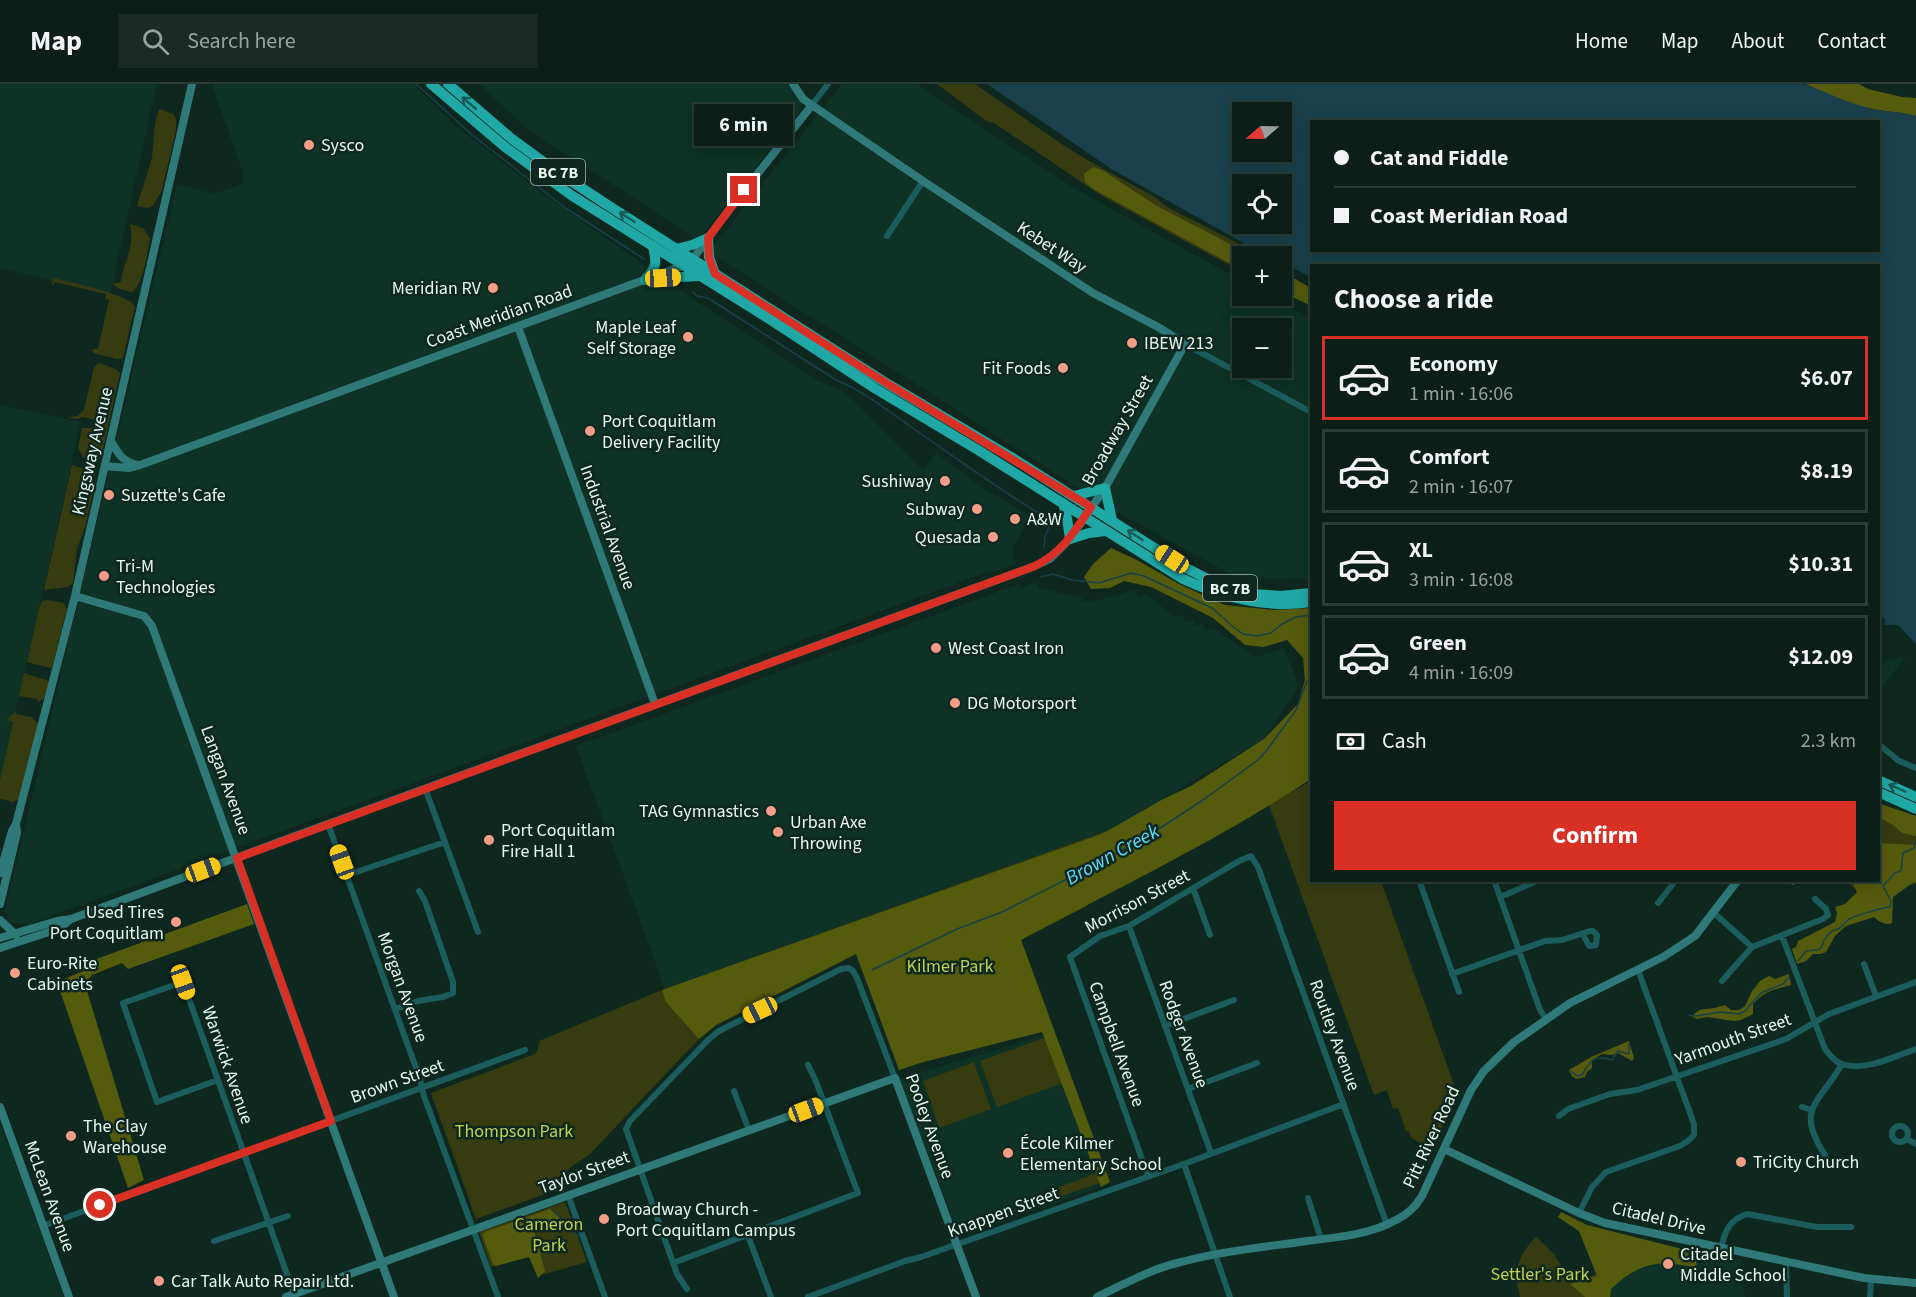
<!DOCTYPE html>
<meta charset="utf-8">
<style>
:root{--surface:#0b1e17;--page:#192b24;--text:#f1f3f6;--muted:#9aa2a1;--line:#2b3c36;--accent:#d93025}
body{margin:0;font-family:"Source Sans 3",sans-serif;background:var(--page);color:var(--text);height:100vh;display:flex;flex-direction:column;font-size:22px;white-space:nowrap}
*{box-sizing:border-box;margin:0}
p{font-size:20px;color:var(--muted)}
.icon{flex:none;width:33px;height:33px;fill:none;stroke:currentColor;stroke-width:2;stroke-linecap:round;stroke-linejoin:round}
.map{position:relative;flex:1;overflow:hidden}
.details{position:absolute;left:1310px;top:180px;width:570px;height:618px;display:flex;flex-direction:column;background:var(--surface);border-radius:0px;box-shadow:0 3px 15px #0003,0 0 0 2px var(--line)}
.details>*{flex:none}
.banner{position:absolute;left:1310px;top:36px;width:570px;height:132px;border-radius:0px;box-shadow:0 3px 15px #0003,0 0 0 2px var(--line);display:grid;align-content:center;height:132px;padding:0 24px;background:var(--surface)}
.needle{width:39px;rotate:250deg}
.tools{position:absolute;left:1232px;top:18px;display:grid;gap:12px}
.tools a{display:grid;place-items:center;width:60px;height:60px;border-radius:0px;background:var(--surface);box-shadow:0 3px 15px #0003,0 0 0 2px var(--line);font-size:30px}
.end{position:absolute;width:27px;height:27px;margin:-14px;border:8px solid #d93025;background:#fff;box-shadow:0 0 0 3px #fff}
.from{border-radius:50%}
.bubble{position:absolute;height:42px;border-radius:0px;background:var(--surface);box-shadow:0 3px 15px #0003,0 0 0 2px var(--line);font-size:20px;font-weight:700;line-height:42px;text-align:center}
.car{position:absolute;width:18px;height:36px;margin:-18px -9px;border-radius:8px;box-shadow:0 0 4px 2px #0007;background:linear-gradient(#f5c518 24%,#345 0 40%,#f5c518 0 76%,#345 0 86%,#f5c518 0)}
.banner b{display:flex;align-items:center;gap:21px;height:57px;font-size:22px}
.banner b+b{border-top:2px solid var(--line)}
.banner i{width:15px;height:15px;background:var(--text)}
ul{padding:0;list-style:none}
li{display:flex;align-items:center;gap:18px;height:84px;margin:0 12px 9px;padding:0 12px;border:3px solid var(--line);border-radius:0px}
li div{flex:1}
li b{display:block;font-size:22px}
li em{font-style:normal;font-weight:700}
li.selected{border-color:var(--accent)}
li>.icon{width:54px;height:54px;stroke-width:1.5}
h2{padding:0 24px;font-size:27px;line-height:72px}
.pay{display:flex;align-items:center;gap:15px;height:66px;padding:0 24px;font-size:22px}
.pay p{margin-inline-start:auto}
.cta{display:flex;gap:12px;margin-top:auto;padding:12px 24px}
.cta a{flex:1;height:69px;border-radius:0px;background:var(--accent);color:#fff;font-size:24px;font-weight:700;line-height:69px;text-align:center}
header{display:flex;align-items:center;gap:36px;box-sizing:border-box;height:84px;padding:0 30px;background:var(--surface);border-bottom:2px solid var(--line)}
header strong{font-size:28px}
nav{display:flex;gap:33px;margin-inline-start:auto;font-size:21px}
.search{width:420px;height:54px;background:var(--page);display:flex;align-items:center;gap:15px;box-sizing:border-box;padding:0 21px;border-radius:0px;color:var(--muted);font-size:22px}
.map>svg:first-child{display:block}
.built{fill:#0e3225;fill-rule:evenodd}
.green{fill:#373b10}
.forest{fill:#555b0d}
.water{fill:#19404b;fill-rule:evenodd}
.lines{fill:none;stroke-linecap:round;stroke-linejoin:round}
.stream{stroke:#19404b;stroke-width:1.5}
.street{stroke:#1b5d5c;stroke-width:6}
.secondary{stroke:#2f7a79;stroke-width:8}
.highway{stroke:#20a8a6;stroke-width:10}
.oneway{stroke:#165b55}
.route{stroke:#d93025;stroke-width:8}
.poi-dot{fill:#f49e88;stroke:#0f281f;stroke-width:2}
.labels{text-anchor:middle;stroke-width:5;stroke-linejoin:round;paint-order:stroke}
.shield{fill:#0f281f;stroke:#a7b9b1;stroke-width:1.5}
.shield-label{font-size:16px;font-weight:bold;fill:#e8f7f0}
.poi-label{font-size:18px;fill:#e8f7f0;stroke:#0f281f;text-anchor:start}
.street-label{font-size:18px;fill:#e8f7f0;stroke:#0f281f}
.park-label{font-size:18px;fill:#c4d051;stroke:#0f281f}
.water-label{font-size:20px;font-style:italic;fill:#5fdbff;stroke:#0f281f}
</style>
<header>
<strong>Map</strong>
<div class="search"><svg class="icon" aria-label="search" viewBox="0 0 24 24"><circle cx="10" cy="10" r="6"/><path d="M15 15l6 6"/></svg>Search here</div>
<nav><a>Home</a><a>Map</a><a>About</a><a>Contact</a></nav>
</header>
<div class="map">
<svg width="1916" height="1213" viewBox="0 0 1916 1213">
<rect width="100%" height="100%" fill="#0f281f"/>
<path class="built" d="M0,0H157L110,211L0,184Z
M213,0H413L456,42L542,109L681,207L816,296L846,309L923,386L936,369L982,403L1031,433L1013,462L1012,466L1016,480L988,490L987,488L30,840L10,839L5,826L177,100L215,110L241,100L244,91L213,4Z
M479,0H787L801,19L803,24L698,156L529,46Z
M842,0H917L1074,104L1242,197V212H1269L1311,235V494L1240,495L1113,426L709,168ZM1242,244H1281V284H1242Z
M0,321L81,338L0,696Z
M1036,498L1039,504L1082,514L1083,518L1091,516L1093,518L1135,506L1138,513L1147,510L1174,533L1182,531L1185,538L1193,535L1195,542L1203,539L1206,547L1213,544L1256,573L1284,564L1299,602L1264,655L1102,750L665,905L576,662L1019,500L1021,504Z
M1906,572L1881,605L1878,607V576L1879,578Z
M1044,951L1101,1103L959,1152L899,995Z
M0,1036L6,1056L8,1059L64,1213H0Z
M1582,1143L1741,1176V1184L1737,1189L1746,1213H1607Z"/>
<path class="green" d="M937,0H975L1063,61L1091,78L1153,112L1167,123L1263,172H1242V188L1102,112L994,39L985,36Z
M159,25L173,30L176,35V46L162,106L153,122L147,124L137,122L152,74L155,39Z
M130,140L143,144L150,154C147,169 144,199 132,208L120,205L112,200L121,198C124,174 135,165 130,140Z
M53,194C71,199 125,209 135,222L123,274L117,275L93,269V265H98L109,216L105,215L106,210L55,198L52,203Z
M99,279L116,285L120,289L101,374L96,376L84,374L78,365L82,344H100L102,338L83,333L77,335L67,334L77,332L84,326L94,283Z
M72,381L93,388L95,390L92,412L85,443L77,465L73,499L68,503L44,506Z
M47,516L64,519L67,525C61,544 58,564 52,583L50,584L27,578L39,524L42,517Z
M24,589L49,597C47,607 48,615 37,618V615L19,612Z
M16,628L17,630L30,633L31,632L39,641L19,715L11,719V717L0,715V696L13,638L7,636L10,632Z
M1311,697V796L1381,797L1458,1012L1433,1061L1429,1060L1426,1063L1412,1054L1408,1047H1406L1398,1024L1393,1025L1387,1006L1374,1011L1269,721Z
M1878,727L1916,742V799L1866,815L1846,797L1878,796Z
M1109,746L1087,822L1021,856L1047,926L856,870L716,941L699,955L590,1070L568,1085L562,1104L476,1135L431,1009L535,970L538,965L539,957L662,906Z
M1049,952L1066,998L997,1023L980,977Z
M974,978L991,1025L939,1044L923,997Z
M1099,1088L1102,1098L1054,1115L1051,1106Z
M565,1118L587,1178L541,1191L532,1169L491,1183L479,1148Z
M1536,1153C1552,1167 1561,1176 1567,1197H1577L1599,1189L1607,1213H1520C1519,1207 1516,1199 1516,1193C1515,1180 1527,1161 1536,1153Z"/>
<path class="forest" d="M1805,0H1859L1868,5L1902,13L1916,14V32C1901,28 1888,28 1873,25C1849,21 1826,9 1805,0Z
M1093,83L1102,86L1157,122L1253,172H1242V186L1093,105L1085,98L1084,90Z
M1281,187L1311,204V222L1281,207Z
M1111,464L1137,476L1179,500L1225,521L1274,526L1311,524V695C1219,756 1118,804 1021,856L1110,1098L1101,1103L1042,948L920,979L899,986L856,870L716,941L699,955L666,918L662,906L1102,750L1163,715L1191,702L1264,655L1298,620L1305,596L1303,574L1287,556L1264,563L1245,561L1213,534L1151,503L1124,497L1110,504L1091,505L1084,493L1093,480Z
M1878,719L1916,732V752L1902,749L1893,741L1878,733Z
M1878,759L1916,761V798L1911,800L1893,813L1892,839C1886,842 1878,837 1874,833L1846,842L1835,852L1826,868L1821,870H1813L1806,877L1797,880L1792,865L1796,863L1798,857L1835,838L1837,829L1835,823L1845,820L1857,808L1852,797L1878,796Z
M247,820L254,840L128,885L122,879L92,891L85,900L144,1096L128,1104L57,898L93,883L91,877Z
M1789,890L1791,901C1776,905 1764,907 1753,920V930L1741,936L1734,937L1707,933L1697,935L1692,933C1699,923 1704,926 1715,924C1718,923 1721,922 1725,921L1731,926H1739L1745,922L1752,907L1760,897L1769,892L1775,895Z
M1629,957L1634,974L1632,977L1618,969L1612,971L1602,970L1592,976V984L1587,988L1585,993L1576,995L1572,992L1569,986L1591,973Z
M550,1125L563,1137L553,1136L533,1144L545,1187L538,1194L529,1173L496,1182L493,1180L482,1150L487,1147Z
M1561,1128L1587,1141L1682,1165L1689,1170L1688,1174L1696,1176L1697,1184C1659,1175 1640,1178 1611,1205L1610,1213H1585L1570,1200L1597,1192L1579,1147L1558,1133Z"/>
<path class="water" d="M987,0H1804C1826,8 1846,18 1868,24C1884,28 1900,27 1916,32V560L1898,541H1885L1884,534L1878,532V182H1311V193L1281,178V172H1270L1256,166L1113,86ZM1281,28V68H1242V28ZM1311,38H1878V166H1311ZM1281,100V140H1242V100Z"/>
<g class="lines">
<path class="stream" d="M416,0L470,49L564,123L644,175
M693,208L697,212L708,214L836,296C862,306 887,326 910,342C953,372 995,403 1040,430L1047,435L1048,446L1045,453L1044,464
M1041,493L1053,490L1072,496L1099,499L1131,489L1144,492L1212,524L1232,542L1243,550L1257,552L1271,549L1282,540L1296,533L1311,531
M1798,877L1806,867C1831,866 1816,861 1830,849C1835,844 1832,848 1838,845C1843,843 1845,838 1849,835C1857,831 1882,824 1890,823L1891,817L1883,802L1895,789L1901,787L1903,769L1914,764L1916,757
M872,886L957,845L1002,828L1071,793L1145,754L1203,716L1258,676L1267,666L1296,626L1307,597
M1689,931L1696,932L1720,928L1739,930L1745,927L1761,909L1783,900L1789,893
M1571,987L1577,992L1582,991C1590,978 1592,970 1612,976L1618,967L1629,970V959
M553,1126L579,1153"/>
<path class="street" d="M812,21L828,0
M887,152L923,97
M1185,260L1311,328
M1878,660L1899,677L1916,684
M425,704L478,848
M328,740L420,995L424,1012L498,1213
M347,791L445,758
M1419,796L1459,908
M1494,796L1540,926L1547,936
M1792,796L1793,798
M1193,804L1210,851
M1500,813L1539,796
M1658,819L1673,800L1670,796
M1714,829L1752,863
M1129,842L1211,1069
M1782,852L1825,965C1830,971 1835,978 1842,980C1866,988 1894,972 1916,965
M1864,880L1876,912
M1452,890L1545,857L1562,856L1590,847H1593L1597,851L1596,861L1589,862L1583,850
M1722,897L1752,863L1823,835L1828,831L1826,825L1815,815
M395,925L418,917L443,913L453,909V898L425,817L419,807
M1165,942L1234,916
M218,996L157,1018L123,919L183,898L294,1210
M1188,1005L1257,979
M734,1007L749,1046
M1802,1023L1812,1026
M1559,1032L1568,1025L1610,1010L1637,1006L1786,955L1829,930L1916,898
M1892 1050a8 8 0 1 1 16 0a8 8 0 1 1-16 0Z
M1907,1055L1916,1060
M1825,1071C1794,1024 1820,1019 1842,980
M1184,1080L1230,1213
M1148,1092L1070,873L1100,852L1129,842L1239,777L1251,772L1258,783L1387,1141
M568,1111L605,1213
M1308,1114L1321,1155
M1579,1129L1592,1103L1606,1088L1680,1062L1688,1057L1694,1051V1040L1638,886
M43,1142L525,966
M747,1149L771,1213
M214,1157L288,1132
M1721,1164C1725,1147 1729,1136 1747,1130L1817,1143H1851
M1786,1178L1787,1213
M673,1179L858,1109L815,995L808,981
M687,1205L677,1190L626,1045L630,1037L708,956L719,947L841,885L849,884L853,887L857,894L895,994
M808,1213L905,1177L921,1173L1184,1080L1344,1020
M1870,1213L1871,1196"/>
<path class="secondary" d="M518,243L655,620
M111,357C118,370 123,378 138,381
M105,382L128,384L140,381L682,182L692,176L728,127L812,21
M75,512L144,532L152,542L394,1213
M0,789L12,747L16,740L75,512L192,0
M0,820L17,749L16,740
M0,836L16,851
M0,854L57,837L71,835
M0,864L58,845L71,835L276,759L1035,482L1050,475L1070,455L1105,404L1185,260L1158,243L1093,209L923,97L803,15L793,0
M0,1023L69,1213
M1444,1065L1579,1129L1605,1139L1864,1194L1916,1199
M286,1213L895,994L976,1213
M1097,1213C1124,1200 1151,1185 1181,1178C1222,1167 1265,1163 1307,1157C1337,1153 1369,1151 1396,1136C1407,1131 1416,1122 1422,1112L1471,1006L1484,987L1514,958L1570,919L1663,873L1695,852L1738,796"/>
<path class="highway" d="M431,0L505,63L571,111L771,236L876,305L978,366L1183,495C1224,514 1266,525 1311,518
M448,0L512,55L556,87L606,120L883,297L1011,373L1186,484L1217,500L1252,510L1281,512L1311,509
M676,165L692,161L708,154L709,173L715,190
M645,196L663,194L698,192
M645,196C657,182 657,180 653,162
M1074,412L1105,404L1112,436
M1063,419L1067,434L1070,455L1089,449L1106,447
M1878,696L1916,713
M1878,708L1916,725"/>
</g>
<defs><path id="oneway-shaft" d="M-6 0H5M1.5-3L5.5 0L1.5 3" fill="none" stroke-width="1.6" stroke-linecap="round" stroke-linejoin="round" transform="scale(1.5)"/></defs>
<g class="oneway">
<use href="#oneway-shaft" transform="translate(469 19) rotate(-140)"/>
<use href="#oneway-shaft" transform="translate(627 133) rotate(-147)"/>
<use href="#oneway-shaft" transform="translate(1135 451) rotate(-147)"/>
<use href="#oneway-shaft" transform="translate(1897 704) rotate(-156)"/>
</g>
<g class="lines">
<path class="route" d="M100,1121L331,1037L237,774L1035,482C1062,469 1075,447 1091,423L883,297L715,190L709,173L708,154L744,106"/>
</g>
<g class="poi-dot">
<circle cx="309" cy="61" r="6"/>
<circle cx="493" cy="204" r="6"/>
<circle cx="688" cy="253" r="6"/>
<circle cx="1132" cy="259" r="6"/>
<circle cx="1063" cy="284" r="6"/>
<circle cx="590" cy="347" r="6"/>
<circle cx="945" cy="397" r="6"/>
<circle cx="109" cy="411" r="6"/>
<circle cx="977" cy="425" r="6"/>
<circle cx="1015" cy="435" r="6"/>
<circle cx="993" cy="453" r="6"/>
<circle cx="104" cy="492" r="6"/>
<circle cx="936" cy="564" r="6"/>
<circle cx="955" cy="619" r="6"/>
<circle cx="771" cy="727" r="6"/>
<circle cx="778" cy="748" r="6"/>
<circle cx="489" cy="756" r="6"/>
<circle cx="176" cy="838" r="6"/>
<circle cx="15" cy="889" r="6"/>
<circle cx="71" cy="1052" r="6"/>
<circle cx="1008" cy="1069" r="6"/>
<circle cx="1741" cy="1078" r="6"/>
<circle cx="604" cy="1135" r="6"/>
<circle cx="1668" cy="1180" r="6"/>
<circle cx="159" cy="1197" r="6"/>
</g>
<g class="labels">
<g class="shield">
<rect x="531" y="75" width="54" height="26" rx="4.5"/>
<rect x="1203" y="491" width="54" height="26" rx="4.5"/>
</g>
<g class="shield-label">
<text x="558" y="94">BC 7B</text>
<text x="1230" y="510">BC 7B</text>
</g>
<g class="poi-label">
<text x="321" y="67">Sysco</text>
<text x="481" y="210" text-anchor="end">Meridian RV</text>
<text x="676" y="249" text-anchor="end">Maple Leaf<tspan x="676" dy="21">Self Storage</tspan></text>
<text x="1144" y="265">IBEW 213</text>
<text x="1051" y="290" text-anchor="end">Fit Foods</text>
<text x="602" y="343">Port Coquitlam<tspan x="602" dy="21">Delivery Facility</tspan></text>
<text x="933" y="403" text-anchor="end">Sushiway</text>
<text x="121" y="417">Suzette's Cafe</text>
<text x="965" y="431" text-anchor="end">Subway</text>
<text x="1027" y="441">A&amp;W</text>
<text x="981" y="459" text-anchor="end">Quesada</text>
<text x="116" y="488">Tri-M<tspan x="116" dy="21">Technologies</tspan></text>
<text x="948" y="570">West Coast Iron</text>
<text x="967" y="625">DG Motorsport</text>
<text x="759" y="733" text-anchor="end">TAG Gymnastics</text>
<text x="790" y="744">Urban Axe<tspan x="790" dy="21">Throwing</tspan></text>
<text x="501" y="752">Port Coquitlam<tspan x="501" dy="21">Fire Hall 1</tspan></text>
<text x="164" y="834" text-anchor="end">Used Tires<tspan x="164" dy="21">Port Coquitlam</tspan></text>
<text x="27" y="885">Euro-Rite<tspan x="27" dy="21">Cabinets</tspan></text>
<text x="83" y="1048">The Clay<tspan x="83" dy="21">Warehouse</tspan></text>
<text x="1020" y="1065">École Kilmer<tspan x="1020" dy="21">Elementary School</tspan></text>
<text x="1753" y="1084">TriCity Church</text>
<text x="616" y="1131">Broadway Church -<tspan x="616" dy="21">Port Coquitlam Campus</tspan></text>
<text x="1680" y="1176">Citadel<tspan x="1680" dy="21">Middle School</tspan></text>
<text x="171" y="1203">Car Talk Auto Repair Ltd.</text>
</g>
<g class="street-label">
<text transform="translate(1052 163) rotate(33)" y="6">Kebet Way</text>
<text transform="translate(499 232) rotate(-20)" y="6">Coast Meridian Road</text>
<text transform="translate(1117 346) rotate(-60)" y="6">Broadway Street</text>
<text transform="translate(92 367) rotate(-77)" y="6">Kingsway Avenue</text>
<text transform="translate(608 443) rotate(70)" y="6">Industrial Avenue</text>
<text transform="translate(226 696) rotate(70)" y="6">Langan Avenue</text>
<text transform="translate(1137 817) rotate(-28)" y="6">Morrison Street</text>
<text transform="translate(403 903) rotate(70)" y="6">Morgan Avenue</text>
<text transform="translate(1184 950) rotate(70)" y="6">Rodger Avenue</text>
<text transform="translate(1335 951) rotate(70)" y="6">Routley Avenue</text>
<text transform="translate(1733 955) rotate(-20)" y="6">Yarmouth Street</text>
<text transform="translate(1117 960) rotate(70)" y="6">Campbell Avenue</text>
<text transform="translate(228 981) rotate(71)" y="6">Warwick Avenue</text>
<text transform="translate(397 997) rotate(-20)" y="6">Brown Street</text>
<text transform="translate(930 1042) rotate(70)" y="6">Pooley Avenue</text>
<text transform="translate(1431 1053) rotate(-65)" y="6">Pitt River Road</text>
<text transform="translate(584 1088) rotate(-20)" y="6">Taylor Street</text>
<text transform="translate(50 1112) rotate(70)" y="6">McLean Avenue</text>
<text transform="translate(1003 1128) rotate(-20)" y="6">Knappen Street</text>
<text transform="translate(1659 1134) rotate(13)" y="6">Citadel Drive</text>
</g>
<g class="park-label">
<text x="950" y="888">Kilmer Park</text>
<text x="514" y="1053">Thompson Park</text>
<text x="549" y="1146">Cameron<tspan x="549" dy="21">Park</tspan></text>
<text x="1540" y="1196">Settler's Park</text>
</g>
<g class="water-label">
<text transform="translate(1112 770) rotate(-29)" y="7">Brown Creek</text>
</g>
</g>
</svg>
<div class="tools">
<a><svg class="needle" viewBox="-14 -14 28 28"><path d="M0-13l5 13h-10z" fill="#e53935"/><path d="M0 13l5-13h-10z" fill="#9aa2a1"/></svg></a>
<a><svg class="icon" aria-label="locate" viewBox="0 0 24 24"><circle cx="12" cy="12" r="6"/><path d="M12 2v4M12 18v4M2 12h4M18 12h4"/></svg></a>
<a>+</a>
<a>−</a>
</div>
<i class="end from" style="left:100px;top:1121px"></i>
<i class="end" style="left:744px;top:106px"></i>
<div class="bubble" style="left:694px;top:20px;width:99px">6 min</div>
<i class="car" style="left:663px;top:194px;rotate:87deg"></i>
<i class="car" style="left:1172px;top:475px;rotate:303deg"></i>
<i class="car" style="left:342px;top:778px;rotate:340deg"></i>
<i class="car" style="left:203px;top:786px;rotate:70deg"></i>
<i class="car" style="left:183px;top:898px;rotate:160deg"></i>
<i class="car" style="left:760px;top:926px;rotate:245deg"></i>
<i class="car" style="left:806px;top:1026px;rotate:70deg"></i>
<div class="banner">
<b><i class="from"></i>Cat and Fiddle</b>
<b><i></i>Coast Meridian Road</b>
</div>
<section class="details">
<h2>Choose a ride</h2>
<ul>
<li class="selected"><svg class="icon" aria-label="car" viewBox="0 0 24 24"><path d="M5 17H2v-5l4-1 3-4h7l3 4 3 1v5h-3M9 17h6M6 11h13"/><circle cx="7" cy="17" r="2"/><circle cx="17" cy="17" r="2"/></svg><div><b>Economy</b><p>1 min · 16:06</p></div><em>$6.07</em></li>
<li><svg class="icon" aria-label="car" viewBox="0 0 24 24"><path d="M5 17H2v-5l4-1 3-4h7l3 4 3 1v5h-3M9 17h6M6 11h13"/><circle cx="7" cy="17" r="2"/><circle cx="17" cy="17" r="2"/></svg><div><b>Comfort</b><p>2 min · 16:07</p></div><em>$8.19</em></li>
<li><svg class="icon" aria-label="car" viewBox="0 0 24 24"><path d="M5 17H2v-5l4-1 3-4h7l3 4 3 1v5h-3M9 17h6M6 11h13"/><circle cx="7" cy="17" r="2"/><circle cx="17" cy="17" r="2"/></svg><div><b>XL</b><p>3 min · 16:08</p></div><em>$10.31</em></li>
<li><svg class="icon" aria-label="car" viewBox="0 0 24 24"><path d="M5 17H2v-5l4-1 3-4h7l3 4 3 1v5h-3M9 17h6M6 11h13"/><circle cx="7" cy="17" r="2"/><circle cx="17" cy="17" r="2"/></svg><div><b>Green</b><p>4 min · 16:09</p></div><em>$12.09</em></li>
</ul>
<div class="pay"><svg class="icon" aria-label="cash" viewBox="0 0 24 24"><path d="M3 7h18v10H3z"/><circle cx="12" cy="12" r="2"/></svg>Cash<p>2.3 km</p></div>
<div class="cta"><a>Confirm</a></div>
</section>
</div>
